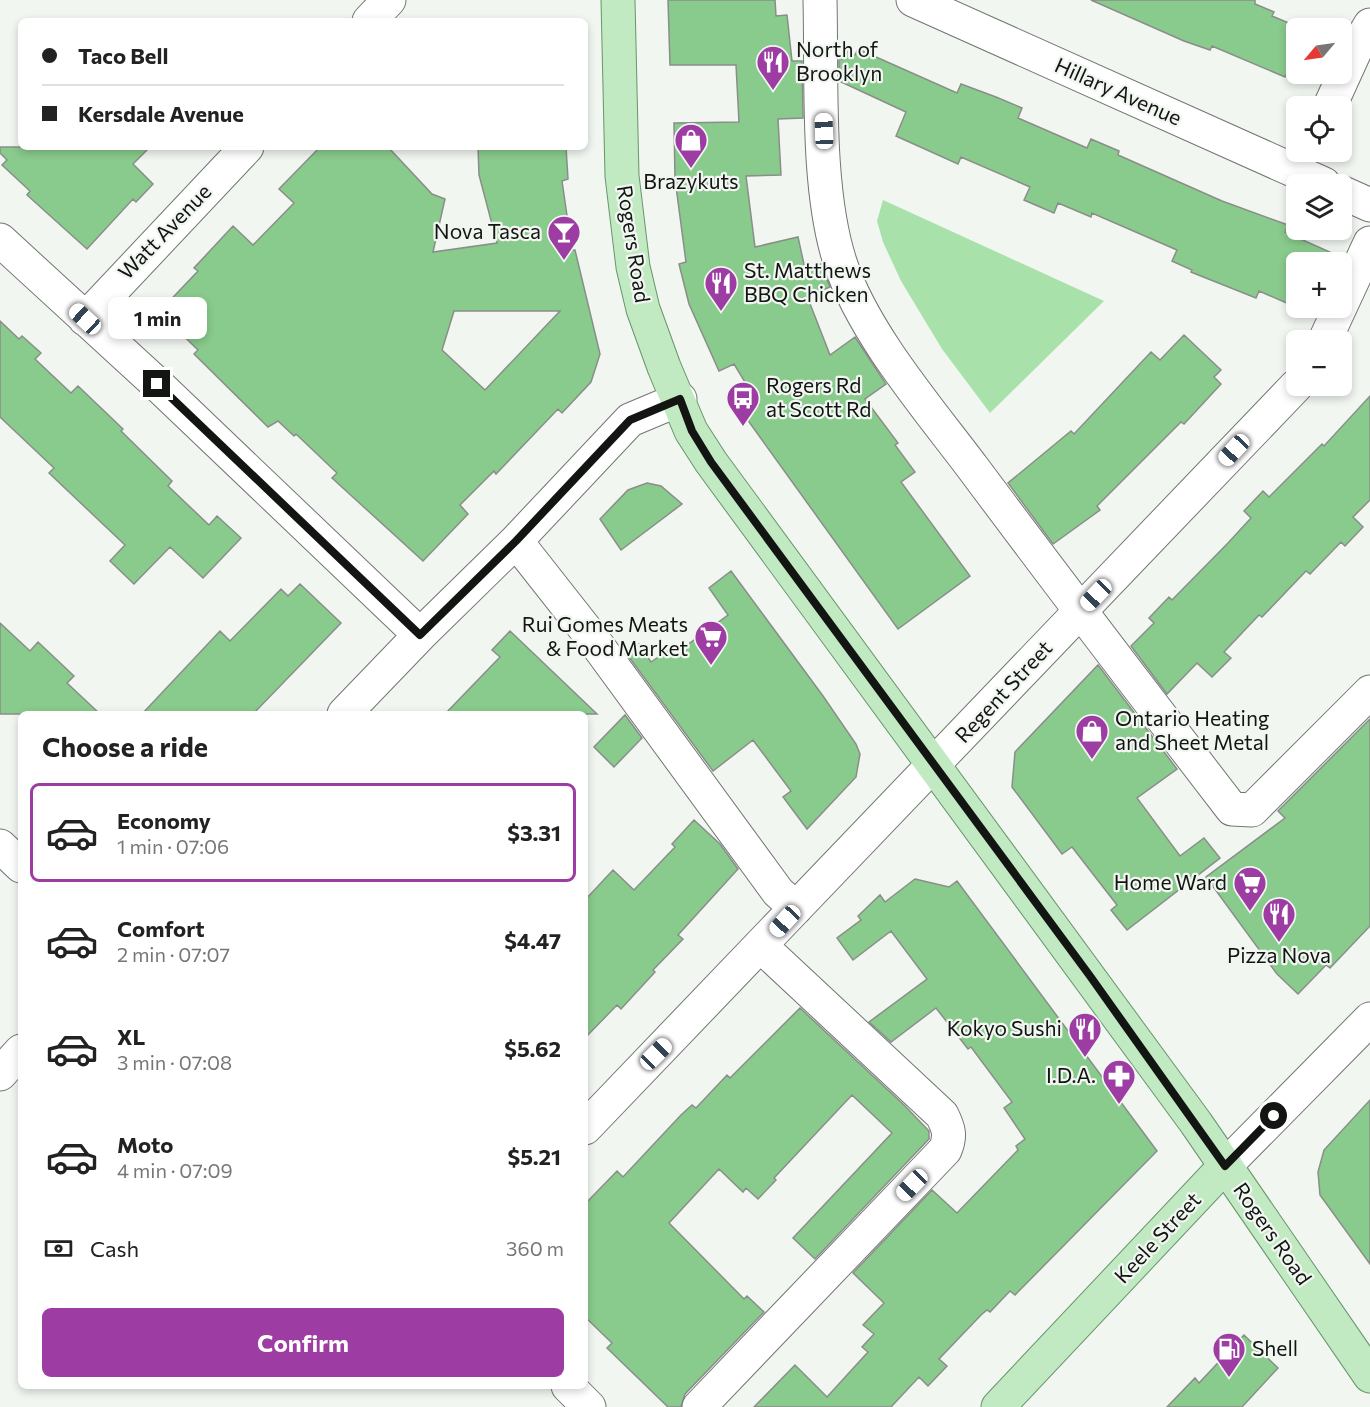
<!DOCTYPE html>
<meta charset="utf-8">
<style>
:root{--surface:#fff;--page:#f6f6f6;--text:#222;--muted:#767676;--line:#e0e0e0;--accent:#9d3ca3}
body{margin:0;font-family:Commissioner,sans-serif;background:var(--page);color:var(--text);height:100vh;display:flex;flex-direction:column;font-size:22px;white-space:nowrap}
*{box-sizing:border-box;margin:0}
p{font-size:20px;color:var(--muted)}
.icon{flex:none;width:33px;height:33px;fill:none;stroke:currentColor;stroke-width:2;stroke-linecap:round;stroke-linejoin:round}
.map{position:relative;flex:1;overflow:hidden}
.details{position:absolute;left:18px;top:711px;width:570px;height:678px;display:flex;flex-direction:column;background:var(--surface);border-radius:9px;box-shadow:0 3px 9px #0003}
.details>*{flex:none}
.top-card{position:absolute;left:18px;top:18px;width:570px;height:132px;border-radius:9px;box-shadow:0 3px 9px #0003;display:grid;align-content:center;height:132px;padding:0 24px;background:var(--surface)}
.needle{width:39px;rotate:241deg}
.buttons{position:absolute;left:1286px;top:18px;display:grid;gap:12px}
.buttons a{display:grid;place-items:center;width:66px;height:66px;border-radius:9px;background:var(--surface);box-shadow:0 3px 9px #0003;font-size:30px}
.end{position:absolute;width:27px;height:27px;margin:-14px;border:8px solid #131513;background:#fff;box-shadow:0 0 0 3px #fff}
.from{border-radius:50%}
.bubble{position:absolute;height:42px;border-radius:9px;background:var(--surface);box-shadow:0 3px 9px #0003;font-size:20px;font-weight:700;line-height:42px;text-align:center}
.car{position:absolute;width:18px;height:36px;margin:-18px -9px;border-radius:8px;box-shadow:0 0 4px 2px #0007;background:linear-gradient(#fff 24%,#345 0 40%,#fff 0 76%,#345 0 86%,#fff 0)}
.top-card b{display:flex;align-items:center;gap:21px;height:57px;font-size:22px}
.top-card b+b{border-top:2px solid var(--line)}
.top-card i{width:15px;height:15px;background:var(--text)}
ul{padding:0;list-style:none}
li{display:flex;align-items:center;gap:18px;height:99px;margin:0 12px 9px;padding:0 12px;border:3px solid transparent;border-radius:9px}
li div{flex:1}
li b{display:block;font-size:22px}
li em{font-style:normal;font-weight:700}
li.selected{border-color:var(--accent)}
li>.icon{width:54px;height:54px;stroke-width:1.5}
h2{padding:0 24px;font-size:27px;line-height:72px}
.pay{display:flex;align-items:center;gap:15px;height:66px;padding:0 24px;font-size:22px}
.pay p{margin-inline-start:auto}
.action{display:flex;gap:12px;margin-top:auto;padding:12px 24px}
.action a{flex:1;height:69px;border-radius:9px;background:var(--accent);color:#fff;font-size:24px;font-weight:700;line-height:69px;text-align:center}
.map>svg:first-child{display:block}
.green{fill:#a9e1aa}
.building{fill:#89cb8c;stroke:#8a8e8a;stroke-width:1.5;fill-rule:evenodd}
.lines{fill:none;stroke-linecap:round;stroke-linejoin:round}
.minor-casing{stroke:#727672;stroke-width:35}
.major-casing{stroke:#69956b;stroke-width:35}
.minor{stroke:#fff;stroke-width:33}
.major{stroke:#c1e9c2;stroke-width:33}
.route{stroke:#131513;stroke-width:8}
.labels{text-anchor:middle;stroke-width:4.5;stroke-linejoin:round;paint-order:stroke}
.poi-label{font-size:21px;fill:#131513;stroke:#f1f6f1;text-anchor:start}
.street-label{font-size:21px;fill:#131513;stroke:#f1f6f1}
</style>
<div class="map">
<svg width="1370" height="1407" viewBox="0 0 1370 1407">
<rect width="100%" height="100%" fill="#f1f6f1"/>
<path class="green" d="M883,200L1104,301L990,413L942,349L901,281L883,242L877,221Z"/>
<path class="building" d="M668,0H775L776,16L787,15L792,61H802L803,118L778,119L781,175L746,176L755,247L798,237L805,269L821,264L830,287L807,296L830,355L855,337L886,384L865,399L898,443L895,445L915,472L901,482L970,576L898,629L744,415L759,405L734,364L719,371L689,304L679,264L686,262L675,179L674,123L739,122L736,65H670Z
M1091,0H1255V4L1274,12L1272,16L1296,26V52L1285,77L1212,46L1210,50L1184,41Z
M858,49L957,93L961,84L996,97L1022,108L1018,118L1087,148L1091,139L1119,151L1118,155L1222,201L1288,225L1285,232L1343,258L1340,262H1296V307L1259,291L1256,298L1191,272L1192,270L1172,261L1177,250L1092,213L1091,217L1058,203L1054,213L1024,200L1030,187L961,157L958,164L896,136L906,112L839,81V59H842L844,50L855,55Z
M0,147H150L133,164L153,184L136,202L133,199L87,249L27,195L30,191L2,165L7,160L0,153Z
M320,147H388L432,194L445,199L433,252L497,243L479,175L478,147H566L568,179L562,181L572,250H575L600,354L591,382L562,413L558,409L496,474L494,471L460,505L468,514L423,561L332,478L337,473L296,434L294,436L278,421L268,427L194,354L198,350L159,312L198,271L194,268L233,226L253,245L294,203L279,189ZM454,311H560L485,390L442,350Z
M0,321L19,339L22,336L41,353L35,359L71,393L78,386L123,429L121,431L172,481L168,486L209,525L217,516L241,538L203,578L170,547L134,584L110,561L125,545L49,473L54,468L0,417Z
M1184,335L1221,370L1214,377L1221,384L1184,424L1181,422L1097,506L1100,510L1053,544L1008,483L1071,431L1074,434L1151,352L1160,360Z
M1370,396V500L1353,517L1363,527L1345,546L1341,542L1310,574L1306,571L1262,617L1259,615L1224,652L1231,658L1212,677L1197,663L1167,694L1131,646L1154,623L1149,618L1169,597L1172,600L1228,543L1251,518L1244,511L1263,491L1269,497L1322,444L1324,446Z
M647,483L661,486L682,504L621,550L600,519L628,490Z
M731,571L823,696L856,744L860,754L856,777L807,829L783,797L791,791L753,740L713,771L626,653L639,644L651,662L667,651L672,656L728,615L709,588Z
M300,584L341,623L253,714H142L220,631L230,641L281,589L288,596Z
M0,623L30,651L38,642L74,676L67,683L100,714H0Z
M510,631L597,714H445L500,657L492,650Z
M1098,665L1177,769L1137,798L1180,856L1204,838L1220,858L1127,930L1111,910L1117,905L1072,847L1062,854L1012,787L1015,752Z
M625,715L642,738L614,767L594,747Z
M1370,719V926L1330,968L1326,965L1298,994L1277,974L1206,877L1285,818L1278,811Z
M694,820L720,844L738,869L678,935L683,939L653,970L655,972L621,1009L617,1005L585,1038V900L613,870L634,890L675,847L672,844Z
M915,879L949,887L957,881L1157,1151L1015,1295L1010,1291L990,1312L987,1310L981,1315L939,1359L947,1366L928,1386L919,1377L891,1407H754L795,1365L827,1397L868,1352L862,1347L874,1334L863,1325L884,1303L853,1273L932,1190L957,1213L1018,1150L1016,1146L1025,1139L1004,1108L1012,1102L971,1047L968,1049L936,1008L891,1042L869,1022L927,979L891,931L853,960L837,938L861,920L858,916L880,895L885,902Z
M800,1008L904,1105L929,1131V1139L815,1259L793,1238L892,1133L852,1095L774,1178L776,1180L758,1199L746,1188L743,1192L719,1169L669,1223L744,1299L747,1296L764,1312L685,1394L681,1407H668L607,1348L612,1343L585,1317V1204L617,1171L623,1177L681,1115L692,1105L696,1108L727,1075L730,1078Z
M1370,1100V1264L1320,1195L1318,1172L1324,1150Z
M1244,1335L1278,1368L1242,1407H1167L1195,1378L1199,1383Z"/>
<g class="lines">
<defs>
<path id="minor" d="M820,0C822,79 816,188 840,262C863,333 928,408 973,468C1058,582 1145,696 1232,809L1252,810L1370,692
M913,0L1324,184
M369,21L389,0
M1330,106L1355,51L1370,25
M1341,192L1370,205
M0,240L157,384L420,635
M85,319L247,147
M1325,340L1370,243
M516,541L590,635L778,892L796,908
M344,714L420,635L516,541L630,420L680,399
M0,846L21,866
M0,1074L21,1051
M585,1128L1296,386
M1225,1166L1370,1019
M568,1386L589,1407
M699,1407L945,1150C951,1136 949,1129 942,1115L761,946"/>
<path id="major" d="M618,0L622,176L633,267L643,309L664,367L691,431L711,462L1196,1123L1370,1376
M998,1407L1225,1166"/>
</defs>
<use href="#minor" class="minor-casing"/>
<use href="#major" class="major-casing"/>
<use href="#minor" class="minor"/>
<use href="#major" class="major"/>
</g>
<g class="lines">
<path class="route" d="M157,384L420,635L516,541L630,420L680,399L692,431L711,462L1090,976L1225,1166L1274,1116"/>
</g>
<defs>
<symbol id="restaurant-pin" viewBox="-11 -11 22 30"><path d="M0 17L-7.5 6A9.5 9.5 0 1 1 7.5 6Z" fill="#9d3ca3" stroke="#f1f6f1"/><path d="M-5-6h1v4h1v-4h1v4h1v-4h1v5L-1.5 .5V6h-2V.5L-5-1ZM5-6V6H3V1.5H1.5Q1.5-4 5-6Z" fill="#fff"/></symbol>
<symbol id="shop-pin" viewBox="-11 -11 22 30"><path d="M0 17L-7.5 6A9.5 9.5 0 1 1 7.5 6Z" fill="#9d3ca3" stroke="#f1f6f1"/><path d="M-5-2.5h2.3a2.7 3.5 0 0 1 5.4 0H5L5.5 6h-11ZM-1.5-2.5h3a1.5 2.3 0 0 0-3 0Z" fill="#fff"/></symbol>
<symbol id="bar-pin" viewBox="-11 -11 22 30"><path d="M0 17L-7.5 6A9.5 9.5 0 1 1 7.5 6Z" fill="#9d3ca3" stroke="#f1f6f1"/><path d="M-6-5H6L.8 .8V4.5H3.5V6h-7V4.5H-.8V.8Z" fill="#fff"/></symbol>
<symbol id="bus-pin" viewBox="-11 -11 22 30"><path d="M0 17L-7.5 6A9.5 9.5 0 1 1 7.5 6Z" fill="#9d3ca3" stroke="#f1f6f1"/><path d="M-5-6H5V4H4V6H2V4H-2V6H-4V4H-5ZM-3.5-4V0h7V-4ZM-3.5 1.2v1.5H-2V1.2ZM2 1.2v1.5H3.5V1.2Z" fill="#fff"/></symbol>
<symbol id="supermarket-pin" viewBox="-11 -11 22 30"><path d="M0 17L-7.5 6A9.5 9.5 0 1 1 7.5 6Z" fill="#9d3ca3" stroke="#f1f6f1"/><path d="M-6-5.5h2.5l.6 2H6L4.5 2H-2.5L-4.4-4H-6ZM-1.5 3.2a1.3 1.3 0 1 0 .1 0ZM3 3.2a1.3 1.3 0 1 0 .1 0Z" fill="#fff"/></symbol>
<symbol id="pharmacy-pin" viewBox="-11 -11 22 30"><path d="M0 17L-7.5 6A9.5 9.5 0 1 1 7.5 6Z" fill="#9d3ca3" stroke="#f1f6f1"/><path d="M-2-6h4v4h4v4h-4v4h-4v-4h-4v-4h4Z" fill="#fff"/></symbol>
<symbol id="fuel-pin" viewBox="-11 -11 22 30"><path d="M0 17L-7.5 6A9.5 9.5 0 1 1 7.5 6Z" fill="#9d3ca3" stroke="#f1f6f1"/><path d="M-5.5-6h7V0h2V4h1.3V-2.5L3-4.5l.8-.8L6-3V5H2.5V1h-1V6h-7ZM-4.2-4.7v3.2H.2V-4.7Z" fill="#fff"/></symbol>
</defs>
<g fill-rule="evenodd">
<use href="#restaurant-pin" x="754" y="43" width="38" height="52"/>
<use href="#shop-pin" x="672" y="121" width="38" height="52"/>
<use href="#bar-pin" x="545" y="213" width="38" height="52"/>
<use href="#restaurant-pin" x="702" y="264" width="38" height="52"/>
<use href="#bus-pin" x="724" y="379" width="38" height="52"/>
<use href="#supermarket-pin" x="692" y="618" width="38" height="52"/>
<use href="#shop-pin" x="1073" y="712" width="38" height="52"/>
<use href="#supermarket-pin" x="1231" y="864" width="38" height="52"/>
<use href="#restaurant-pin" x="1260" y="895" width="38" height="52"/>
<use href="#restaurant-pin" x="1066" y="1010" width="38" height="52"/>
<use href="#pharmacy-pin" x="1100" y="1057" width="38" height="52"/>
<use href="#fuel-pin" x="1210" y="1330" width="38" height="52"/>
</g>
<g class="labels">
<g class="poi-label">
<text x="796" y="57">North of<tspan x="796" dy="24">Brooklyn</tspan></text>
<text x="691" y="189" text-anchor="middle">Brazykuts</text>
<text x="541" y="239" text-anchor="end">Nova Tasca</text>
<text x="744" y="278">St. Matthews<tspan x="744" dy="24">BBQ Chicken</tspan></text>
<text x="766" y="393">Rogers Rd<tspan x="766" dy="24">at Scott Rd</tspan></text>
<text x="688" y="632" text-anchor="end">Rui Gomes Meats<tspan x="688" dy="24">&amp; Food Market</tspan></text>
<text x="1115" y="726">Ontario Heating<tspan x="1115" dy="24">and Sheet Metal</tspan></text>
<text x="1227" y="890" text-anchor="end">Home Ward</text>
<text x="1279" y="963" text-anchor="middle">Pizza Nova</text>
<text x="1062" y="1036" text-anchor="end">Kokyo Sushi</text>
<text x="1096" y="1083" text-anchor="end">I.D.A.</text>
<text x="1252" y="1356">Shell</text>
</g>
<g class="street-label">
<text transform="translate(1118 92) rotate(24)" y="7">Hillary Avenue</text>
<text transform="translate(165 232) rotate(-46)" y="7">Watt Avenue</text>
<text transform="translate(633 244) rotate(81)" y="7">Rogers Road</text>
<text transform="translate(1004 692) rotate(-47)" y="7">Regent Street</text>
<text transform="translate(1272 1234) rotate(55)" y="7">Rogers Road</text>
<text transform="translate(1158 1238) rotate(-47)" y="7">Keele Street</text>
</g>
</g>
</svg>
<div class="buttons">
<a><svg class="needle" viewBox="-14 -14 28 28"><path d="M0-13l5 13h-10z" fill="#e53935"/><path d="M0 13l5-13h-10z" fill="#767676"/></svg></a>
<a><svg class="icon" aria-label="locate" viewBox="0 0 24 24"><circle cx="12" cy="12" r="6"/><path d="M12 2v4M12 18v4M2 12h4M18 12h4"/></svg></a>
<a><svg class="icon" aria-label="layers" viewBox="0 0 24 24"><path d="M12 4l9 5-9 5-9-5zM3 14l9 5 9-5"/></svg></a>
<a>+</a>
<a>−</a>
</div>
<i class="end from" style="left:1274px;top:1116px"></i>
<i class="end" style="left:157px;top:384px"></i>
<div class="bubble" style="left:108px;top:297px;width:99px">1 min</div>
<i class="car" style="left:824px;top:131px;rotate:358deg"></i>
<i class="car" style="left:85px;top:319px;rotate:313deg"></i>
<i class="car" style="left:1234px;top:450px;rotate:223deg"></i>
<i class="car" style="left:1096px;top:595px;rotate:224deg"></i>
<i class="car" style="left:785px;top:921px;rotate:223deg"></i>
<i class="car" style="left:656px;top:1054px;rotate:45deg"></i>
<i class="car" style="left:912px;top:1185px;rotate:224deg"></i>
<div class="top-card">
<b><i class="from"></i>Taco Bell</b>
<b><i></i>Kersdale Avenue</b>
</div>
<section class="details">
<h2>Choose a ride</h2>
<ul>
<li class="selected"><svg class="icon" aria-label="car" viewBox="0 0 24 24"><path d="M5 17H2v-5l4-1 3-4h7l3 4 3 1v5h-3M9 17h6M6 11h13"/><circle cx="7" cy="17" r="2"/><circle cx="17" cy="17" r="2"/></svg><div><b>Economy</b><p>1 min · 07:06</p></div><em>$3.31</em></li>
<li><svg class="icon" aria-label="car" viewBox="0 0 24 24"><path d="M5 17H2v-5l4-1 3-4h7l3 4 3 1v5h-3M9 17h6M6 11h13"/><circle cx="7" cy="17" r="2"/><circle cx="17" cy="17" r="2"/></svg><div><b>Comfort</b><p>2 min · 07:07</p></div><em>$4.47</em></li>
<li><svg class="icon" aria-label="car" viewBox="0 0 24 24"><path d="M5 17H2v-5l4-1 3-4h7l3 4 3 1v5h-3M9 17h6M6 11h13"/><circle cx="7" cy="17" r="2"/><circle cx="17" cy="17" r="2"/></svg><div><b>XL</b><p>3 min · 07:08</p></div><em>$5.62</em></li>
<li><svg class="icon" aria-label="car" viewBox="0 0 24 24"><path d="M5 17H2v-5l4-1 3-4h7l3 4 3 1v5h-3M9 17h6M6 11h13"/><circle cx="7" cy="17" r="2"/><circle cx="17" cy="17" r="2"/></svg><div><b>Moto</b><p>4 min · 07:09</p></div><em>$5.21</em></li>
</ul>
<div class="pay"><svg class="icon" aria-label="cash" viewBox="0 0 24 24"><path d="M3 7h18v10H3z"/><circle cx="12" cy="12" r="2"/></svg>Cash<p>360 m</p></div>
<div class="action"><a>Confirm</a></div>
</section>
</div>
